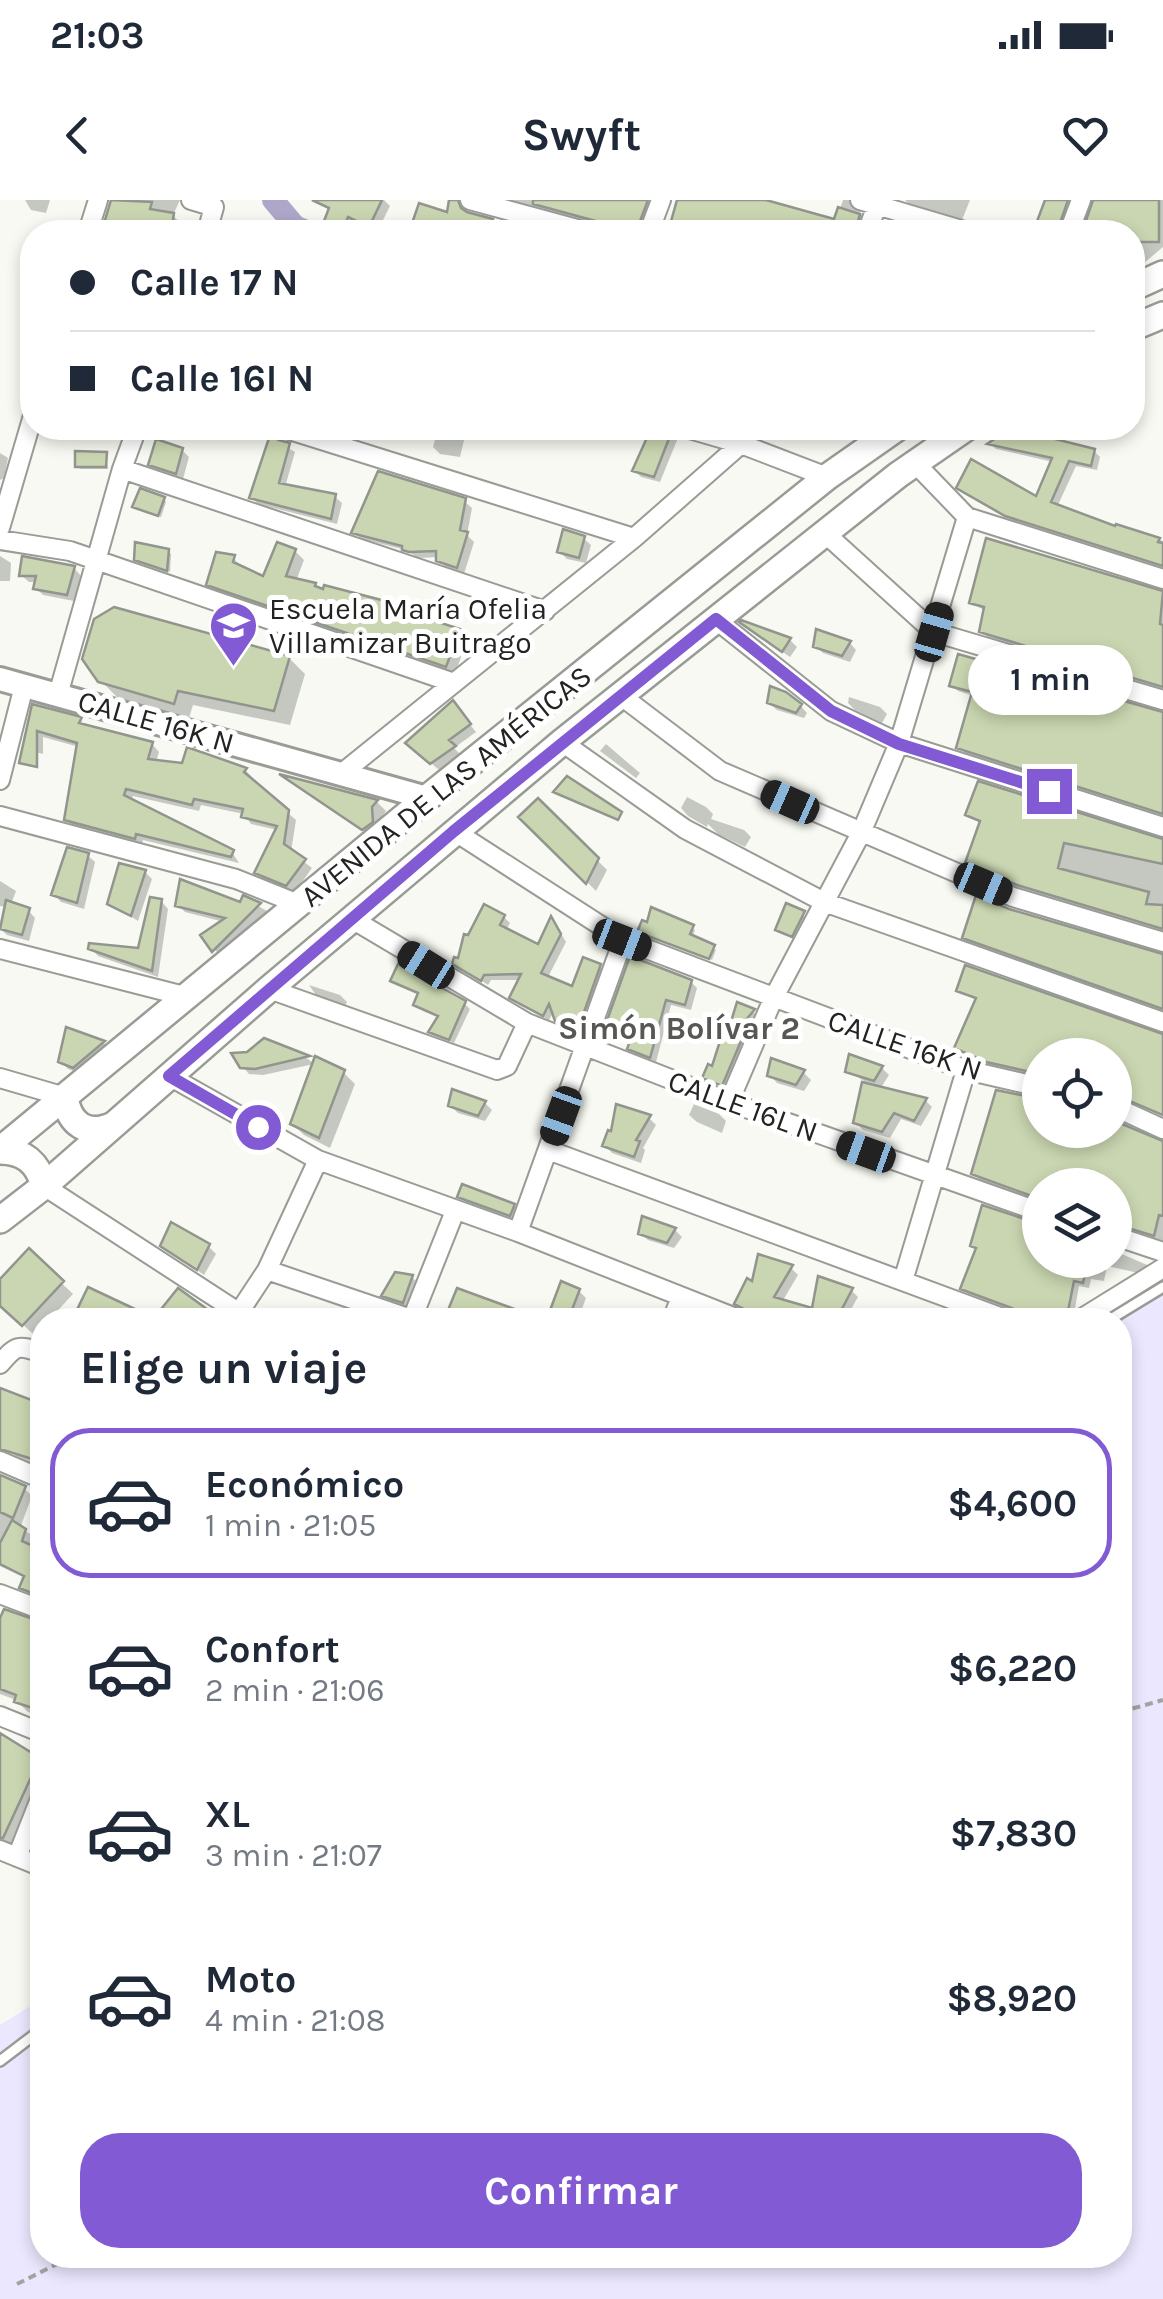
<!DOCTYPE html>
<html lang="es">
<meta charset="utf-8">
<style>
:root{--surface:#fff;--page:#f2f2f3;--text:#1f2937;--muted:#747a83;--line:#e0e1e3;--accent:#815ad4}
body{margin:0;font-family:Karla,sans-serif;background:var(--page);color:var(--text);height:100vh;display:flex;flex-direction:column;font-size:38px;white-space:nowrap}
*{box-sizing:border-box;margin:0}
p{font-size:32px;color:var(--muted)}
.icon{flex:none;width:55px;height:55px;fill:none;stroke:currentColor;stroke-width:2;stroke-linecap:round;stroke-linejoin:round}
.map{position:relative;flex:1;overflow:hidden}
.side{position:absolute;left:30px;top:1108px;width:1102px;height:960px;display:flex;flex-direction:column;background:var(--surface);border-radius:40px;box-shadow:0 5px 15px #0003}
.side>*{flex:none}
.guide{position:absolute;left:20px;top:20px;width:1125px;height:220px;border-radius:40px;box-shadow:0 5px 15px #0003;display:grid;align-content:center;height:220px;padding:0 50px;background:var(--surface)}
.tools{position:absolute;left:1022px;top:838px;display:grid;gap:20px}
.tools a{display:grid;place-items:center;width:110px;height:110px;border-radius:50%;background:var(--surface);box-shadow:0 5px 15px #0003;font-size:50px}
.end{position:absolute;width:45px;height:45px;margin:-22px;border:12px solid #815ad4;background:#fff;box-shadow:0 0 0 5px #fff}
.from{border-radius:50%}
.bubble{position:absolute;height:70px;border-radius:35px;background:var(--surface);box-shadow:0 5px 15px #0003;font-size:32px;font-weight:700;line-height:70px;text-align:center}
.car{position:absolute;width:30px;height:60px;margin:-30px -15px;border-radius:12px;box-shadow:0 0 8px 2px #0007;background:linear-gradient(#222 24%,#8ab4d8 0 40%,#222 0 76%,#8ab4d8 0 86%,#222 0)}
.guide b{display:flex;align-items:center;gap:35px;height:95px;font-size:38px}
.guide b+b{border-top:2px solid var(--line)}
.guide i{width:25px;height:25px;background:var(--text)}
ul{padding:0;list-style:none}
li{display:flex;align-items:center;gap:30px;height:150px;margin:0 20px 15px;padding:0 30px;border:5px solid transparent;border-radius:40px}
li div{flex:1}
li b{display:block;font-size:38px}
li em{font-style:normal;font-weight:700}
li.on{border-color:var(--accent)}
li>.icon{width:90px;height:90px;stroke-width:1.5}
h2{padding:0 50px;font-size:45px;line-height:120px}
.cta{display:flex;gap:20px;margin-top:auto;padding:20px 50px}
.cta a{flex:1;height:115px;border-radius:40px;background:var(--accent);color:#fff;font-size:40px;font-weight:700;line-height:115px;text-align:center}
.status{display:flex;justify-content:space-between;align-items:center;height:70px;padding:0 50px;background:var(--surface);direction:ltr}
.status svg{height:28px;fill:currentColor}
header{display:flex;justify-content:space-between;align-items:center;height:130px;padding:0 50px;background:var(--surface);font-size:45px;font-weight:700}
.map>svg:first-child{display:block}
.green{fill:#ebe7fe}
.shadow{fill:#0003}
.lines{fill:none;stroke-linecap:round;stroke-linejoin:round}
.canal{stroke:#aea7ca;stroke-width:22}
.building{fill:#cad6b1;stroke:#92948e;stroke-width:2.5}
.service-casing{stroke:#999b95;stroke-width:14}
.minor-casing{stroke:#999b95;stroke-width:22}
.tertiary-casing{stroke:#999b95;stroke-width:28}
.secondary-casing{stroke:#999b95;stroke-width:30}
.path{stroke:#a2a49f;stroke-width:4;stroke-dasharray:8 5;stroke-linecap:butt}
.service{stroke:#fff;stroke-width:9}
.minor{stroke:#fff;stroke-width:18}
.tertiary{stroke:#fff;stroke-width:22}
.secondary{stroke:#fff;stroke-width:25}
.route{stroke:#815ad4;stroke-width:12}
.labels{text-anchor:middle;stroke-width:10;stroke-linejoin:round;paint-order:stroke}
.poi-label{font-size:30px;fill:#232421;stroke:#fff;text-anchor:start}
.street-label{font-size:30px;fill:#232421;stroke:#fff}
.neighbourhood-label{font-size:32px;font-weight:bold;fill:#575853;stroke:#fff}
</style>
<div class="status"><b>21:03</b><svg viewBox="0 0 49 12"><path d="M0 12V9h3v3zM5 12V6h3v6zM10 12V3h3v9zM15 12V0h3v12zM26 1h20v11H26zM47 4h2v5h-2z"/></svg></div>
<header><svg class="icon" aria-label="back" viewBox="0 0 24 24"><path d="M15 5l-7 7 7 7"/></svg>Swyft<svg class="icon" aria-label="heart" viewBox="0 0 24 24"><path d="M12 20l-8-8c-3-5 5-10 8-4 3-6 11-1 8 4z"/></svg></header>
<div class="map">
<svg width="1163" height="2099" viewBox="0 0 1163 2099">
<rect width="100%" height="100%" fill="#f7f9f2"/>
<path class="green" d="M1163,1072V2099H0V1825L42,1799V2055H1120V1120H1090Z"/>
<path class="shadow" d="M25,0H50L46,13L31,10Z
M115,0H180L173,15L180,23L179,32H108L105,29Z
M334,0H384L390,6L377,32L356,22L351,32H346L327,21Z
M478,0H664L656,32H599Z
M680,0H757L835,23L843,0H883L870,1L860,12L872,32H670Z
M905,0H970L962,20L909,4Z
M1056,0H1075L1063,32H1036L1042,17Z
M1096,0H1163V47L1144,63L1132,64V32H1091Z
M420,6L453,16L465,13L482,24L479,32H412Z
M886,25H893L917,32H884Z
M320,228H375L372,238Z
M438,228H467L460,257L440,254L433,247Z
M654,228H682L660,282L641,277L635,271Z
M278,242L295,252L285,287L335,297L342,303L337,324L258,304L252,298Z
M991,244L1094,251L1100,257L1097,270L1076,266L1057,307L1163,341V369L1014,321L966,294L959,287L1037,299L1053,262L996,249Z
M182,250L189,257L183,279L158,271L151,264Z
M0,253L8,258L4,278L0,280Z
M106,254L108,269H80L78,266Z
M164,299L166,302L161,317L138,309Z
M464,301L472,308L467,335L474,342L464,374L446,368L439,357L418,358L406,350L361,339L354,332Z
M583,338L591,345L586,363L567,359L560,352Z
M168,351L171,354L170,372L137,359Z
M295,351L304,360L296,381L315,385L319,390L388,404L395,411L459,431L467,440L455,474L218,393L209,384L233,357L242,369L264,379Z
M0,356L11,363L10,381H0Z
M74,368L81,376L74,401L43,395L36,388L37,382H29L21,375Z
M1163,393V490L988,438L982,431L986,411L971,403Z
M749,429L790,440L797,447L790,457Z
M850,443L856,450L850,462L823,453L815,446Z
M289,458L305,474L290,525L193,505L189,518L117,497L100,480Z
M952,485L1163,514V617L965,553L958,547L973,496L958,491Z
M849,497L880,507L887,514L882,523L855,510L848,503Z
M769,503L800,505L807,513L804,518L777,510Z
M34,507L80,520L89,528L152,544L159,552L156,562L184,565L189,550L246,571L253,578L251,581L296,620L291,652L312,668L295,692L264,680L257,672L278,630L251,624L244,614L201,605L199,611L133,596L131,601L232,652L239,663L143,640L142,645L74,627L66,619L79,547L43,537V554L32,551Z
M459,511L476,532L454,548L461,555L439,570L416,550Z
M606,544L640,573L636,578L600,551Z
M287,578L377,602L386,611L381,618V632L373,638Z
M687,597L706,607L713,614L711,619L744,630L751,637L745,647L718,634L708,624L707,627L688,616L681,608Z
M538,601L607,670L596,691L522,617Z
M968,615L1163,641V732L1026,691L974,668L968,662L982,624Z
M87,655L95,662L84,709L61,702L54,694Z
M145,672L152,679L138,721L110,703Z
M0,681L16,691L11,704L28,710L35,718L29,741L7,735L0,728L6,707L0,706Z
M244,698L267,711L221,757L203,735L224,722L185,712L178,705H241Z
M161,701L168,709L158,777L98,756L91,748L140,750Z
M788,706L811,721L799,743L778,729Z
M1009,711L1163,756V811L971,743L965,737Z
M504,717L510,723L506,731L539,747L551,720L556,725L566,742L547,779L573,790L600,766L606,773L584,834L564,826L554,811L549,820L519,804L512,797L521,780H491L488,785L455,763L460,762Z
M692,728L695,730L692,738L716,750L712,760L640,731Z
M393,780L464,803L470,809L454,843L431,832L440,818L416,805L420,795Z
M691,782L697,788L691,810L671,805L656,862L636,854L630,848L632,841L613,835L607,829Z
M309,785L340,795L347,802L345,806L316,795Z
M959,790L1163,836V917L1127,900L1115,902V855H1040V878L994,867L963,853L957,847L977,801Z
M739,805L758,815L742,835L748,841L727,889L705,877L714,869L728,840Z
M68,830L104,843L110,850L82,874L68,869L61,861Z
M264,840L308,859L314,864L263,875L249,874L242,866L248,854Z
M851,857L882,868L889,875L880,889L925,900L932,907L921,926L901,919L890,938L863,930L855,922L864,881L848,871Z
M773,862L804,873L811,880L804,891L777,883L770,875Z
M343,872L355,884L330,948L304,935L293,924Z
M454,892L485,903L492,910L485,921L458,913L451,906Z
M1040,901V930H1115V923L1163,943V1042L1119,1029L1115,1033V985H1040V1001L980,980L973,973Z
M694,904L719,914L726,921L722,933L697,922L689,915Z
M618,907L649,918L656,925L643,948L645,950L641,963L612,953L605,945L613,934Z
M460,996L514,1006L521,1013L518,1022L467,1003Z
M643,1019L675,1030L682,1037L674,1048L648,1040L640,1033Z
M1040,1026V1060H1115V1051L1154,1068L1143,1074L1107,1066L1104,1081L1091,1079L1089,1088L1079,1086L1073,1120H1023L1019,1113L969,1094L963,1088L978,1051L973,1045Z
M163,1046H208L216,1054L204,1075Z
M29,1052L73,1094L49,1120H42V1126L34,1135L0,1103V1083Z
M791,1068L798,1075L782,1102L814,1111L851,1090L858,1097L846,1118L886,1116L906,1120H755L754,1116L737,1103L754,1084Z
M412,1077L419,1084L410,1109L391,1102L384,1095Z
M579,1091L586,1098L578,1120H560L551,1112Z
M42,1178V1269L18,1259L9,1249L0,1232V1190L33,1203Z
M0,1277L24,1288L32,1296L20,1328L42,1341V1400L30,1395L22,1387L25,1378L0,1366Z
M37,1424H42V1516L28,1512L16,1500L0,1494V1425Z
M0,1536L42,1565V1584L14,1646L0,1640Z"/>
<g class="lines">
<path class="canal" d="M273,0L295,26L309,32"/>
</g>
<path class="building" d="M111,0L152,2L150,9L174,13L171,32L102,30Z
M312,0H382L369,27L348,17L343,29L324,21L329,8Z
M449,0H458L461,8L467,12L493,19L492,30L409,32L419,3L447,12Z
M533,0H648L636,32L533,4Z
M677,0H766L834,19L838,7L860,14L855,32H668Z
M1045,0H1068L1057,32H1033Z
M1093,0H1159V42H1132V32H1082Z
M1011,228L1095,249L1091,266L1069,261L1051,302L1115,326L1116,324L1160,338L1158,342L1163,343V366L1005,316L956,288L971,259L1036,296L1052,258L987,244Z
M271,232L278,240L290,243L279,283L336,294L331,319L249,298Z
M649,233L670,236L654,277L632,271Z
M156,239L183,248L176,274L148,265Z
M75,251L107,252L106,267H75Z
M378,271L466,298L460,330L468,332L457,368L436,361V351L409,352L402,350V346L351,333Z
M140,288L165,297L158,316L132,307Z
M563,329L585,336L579,358L557,352Z
M986,338L1163,391L1160,424L1163,425V487L979,432L984,407L969,403Z
M135,342L169,349L167,371L134,360Z
M277,342L296,349L286,376L316,383L315,386L323,389L324,385L389,402L388,406L460,429L446,467L206,385L216,352L235,355L233,362L263,376Z
M22,356L75,366L67,395L33,389L36,376H19Z
M114,407L290,456L274,511L178,491L174,504L98,482L82,459L94,419Z
M741,420L791,438L782,452L739,422Z
M816,429L851,441L842,456L813,447Z
M958,454L1163,512V614L956,548L972,492L949,486Z
M770,486L786,492L802,504L796,513L767,503Z
M453,500L471,524L449,540L456,546L430,564L405,543Z
M32,504L82,517L79,523L153,542L148,559L182,563L187,547L247,568L244,572L289,610L284,644L306,659L286,686L254,673L277,626L241,617L243,609L194,599L192,605L126,589L124,595L234,650L231,657L136,634L135,639L64,620L77,543L37,531V567L19,563Z
M279,574L378,600L372,607L373,622L362,630Z
M567,576L622,612L618,620L553,592Z
M978,581L1163,639V664L1064,643L1058,668L1149,692L1146,704L1163,705V729L1017,685L965,663L980,621L965,615Z
M538,598L599,658L586,684L518,617Z
M67,647L89,653L77,703L51,695Z
M119,663L146,670L131,716L107,704Z
M180,679L240,702L243,695L261,703L212,752L200,735L225,718L175,706Z
M976,695L1009,709L1163,754V809L962,738Z
M150,697L162,699L152,771L88,749L89,743L138,748Z
M6,700L30,708L22,735L0,729Z
M786,703L805,711L792,737L775,730Z
M484,704L505,715L500,725L538,744L551,716L561,734L541,773L572,786L583,757L601,764L578,829L555,821L549,804L543,816L509,798L521,774L484,775L481,781L452,764L454,757L458,758L464,734L468,735Z
M651,707L694,725L690,734L715,745L709,759L637,732L642,720L647,722Z
M630,756L692,780L685,805L666,800L650,858L627,849L631,838L604,829Z
M398,764L466,801L449,840L428,832L438,816L413,805L418,793L390,781Z
M965,765L1163,834V915L1115,895V855H1040V874L986,862L954,848L976,798L956,791Z
M737,802L755,809L736,832L744,834L722,886L702,878L708,864L712,866L721,838H726Z
M66,827L105,841L73,868L58,862Z
M264,838L310,856L255,869L240,868L231,853L247,852Z
M849,854L883,866L874,881L845,872Z
M315,856L345,870L319,938L290,924Z
M771,858L805,870L796,885L767,876Z
M862,882L927,898L914,921L894,913L882,932L853,923Z
M452,889L486,901L478,916L448,906Z
M996,890L1040,899V930H1115V921L1163,941V1016L1159,1015L1154,1036L1115,1024V985H1040V999L971,974Z
M616,904L651,915L636,940L640,941L634,957L602,946L608,930L611,931Z
M462,984L515,1004L510,1016L457,997Z
M982,1005L1040,1024V1060H1088L1083,1083L1074,1081L1067,1116L1055,1120H1029L1012,1108L960,1089L976,1048L970,1046Z
M642,1016L676,1028L667,1043L638,1034Z
M171,1022L210,1044L197,1070L160,1046Z
M29,1048L64,1081L22,1126L0,1106V1079Z
M758,1054L793,1065L774,1097L812,1108L818,1076L853,1088L836,1120H753L750,1112L734,1104L747,1078L752,1081Z
M395,1072L413,1075L403,1103L381,1096Z
M561,1081L580,1089L568,1120L549,1113Z
M88,1087L154,1118L178,1088L222,1120H72Z
M457,1088L539,1118L538,1120H444Z
M0,1188L42,1204V1262L0,1249Z
M0,1275L26,1286L13,1318L0,1312Z
M12,1320L26,1329L22,1341L42,1350V1397L19,1388L24,1376L0,1364V1343Z
M4,1409L42,1422V1434L33,1455L42,1458V1511L14,1502L16,1495L0,1489V1418Z
M0,1533L40,1558L3,1638H0Z"/>
<g class="lines">
<defs>
<path id="service" d="M1109,1120L1163,1087
M0,1861L42,1829"/>
<path id="minor" d="M191,0L214,7L207,32
M470,0L588,32
M860,0L968,32
M88,32L98,0
M649,32L661,0
M867,32L879,0
M1069,32L1081,0
M283,228L634,338
M686,228L741,244L827,277
M915,263L967,317L1163,379
M122,269L545,411
M0,328L32,219
M827,335L934,432L1163,500
M0,340L70,351L454,483
M715,419L831,511L899,543L1163,627
M58,495L122,269L137,228
M620,495L720,571L1013,697L1163,742
M562,542L685,629L824,702L1163,822
M341,574L634,338L741,244
M0,580L24,486
M0,616L236,679L301,705
M454,631L623,740L966,870L1040,887
M352,719L527,823L729,902L1040,1012
M0,749L184,796
M269,789L497,870L507,866L527,823
M169,876L318,960L518,1032L741,1120
M0,878L65,897
M729,902L773,799L861,633L899,543L967,317
M1115,907L1163,929
M548,950L1008,1120
M44,986L238,1112
M518,1032L623,740
M1115,1036L1163,1052
M267,1070L414,1120
M903,1081L966,870
M412,1119L455,1011
M234,1120L267,1070L318,960
M672,1120L681,1097
M1079,1120L1163,1068
M0,1164C17,1144 18,1145 42,1153
M0,1261L42,1279
M0,1394L42,1410
M0,1516L42,1533
M0,1650L42,1667
M17,1657L42,1594"/>
<path id="tertiary" d="M0,479L427,598"/>
<path id="secondary" d="M1132,88L1163,74
M1132,128L1163,115
M65,897C69,924 87,937 113,925
M0,950L427,598L827,277L897,228
M0,951C24,951 38,963 44,986
M0,1020L44,986L269,789L562,542L898,275L966,228"/>
</defs>
<use href="#service" class="service-casing"/>
<use href="#minor" class="minor-casing"/>
<use href="#tertiary" class="tertiary-casing"/>
<use href="#secondary" class="secondary-casing"/>
<path class="path" d="M1120,1512L1163,1500
M17,2084L75,2055"/>
<use href="#service" class="service"/>
<use href="#minor" class="minor"/>
<use href="#tertiary" class="tertiary"/>
<use href="#secondary" class="secondary"/>
</g>
<g class="lines">
<path class="route" d="M258,927L169,876L454,631L716,419L831,511L899,544L1049,591"/>
</g>
<defs>
<symbol id="school-pin" viewBox="-11 -11 22 30"><path d="M0 17L-7.5 6A9.5 9.5 0 1 1 7.5 6Z" fill="#815ad4" stroke="#fff"/><path d="M0-5L7-2L0 1L-7-2ZM-4 1L0 2.5L4 1V4Q0 6-4 4Z" fill="#fff"/></symbol>
</defs>
<g fill-rule="evenodd">
<use href="#school-pin" x="206" y="398" width="55" height="75"/>
</g>
<g class="labels">
<g class="poi-label">
<text x="269" y="419">Escuela María Ofelia<tspan x="269" dy="34">Villamizar Buitrago</tspan></text>
</g>
<g class="street-label">
<text transform="translate(156 522) rotate(16)" y="10">CALLE 16K N</text>
<text transform="translate(446 586) rotate(-39)" y="10">AVENIDA DE LAS AMÉRICAS</text>
<text transform="translate(905 845) rotate(19)" y="10">CALLE 16K N</text>
<text transform="translate(743 906) rotate(20)" y="10">CALLE 16L N</text>
</g>
<g class="neighbourhood-label">
<text x="679" y="839">Simón Bolívar 2</text>
</g>
</g>
</svg>
<div class="tools">
<a><svg class="icon" aria-label="locate" viewBox="0 0 24 24"><circle cx="12" cy="12" r="6"/><path d="M12 2v4M12 18v4M2 12h4M18 12h4"/></svg></a>
<a><svg class="icon" aria-label="layers" viewBox="0 0 24 24"><path d="M12 4l9 5-9 5-9-5zM3 14l9 5 9-5"/></svg></a>
</div>
<i class="end from" style="left:258px;top:927px"></i>
<i class="end" style="left:1049px;top:591px"></i>
<div class="bubble" style="left:968px;top:445px;width:165px">1 min</div>
<i class="car" style="left:934px;top:432px;rotate:16deg"></i>
<i class="car" style="left:790px;top:602px;rotate:294deg"></i>
<i class="car" style="left:983px;top:684px;rotate:113deg"></i>
<i class="car" style="left:622px;top:740px;rotate:111deg"></i>
<i class="car" style="left:426px;top:765px;rotate:302deg"></i>
<i class="car" style="left:561px;top:916px;rotate:200deg"></i>
<i class="car" style="left:866px;top:952px;rotate:290deg"></i>
<div class="guide">
<b><i class="from"></i>Calle 17 N</b>
<b><i></i>Calle 16I N</b>
</div>
<section class="side">
<h2>Elige un viaje</h2>
<ul>
<li class="on"><svg class="icon" aria-label="car" viewBox="0 0 24 24"><path d="M5 17H2v-5l4-1 3-4h7l3 4 3 1v5h-3M9 17h6M6 11h13"/><circle cx="7" cy="17" r="2"/><circle cx="17" cy="17" r="2"/></svg><div><b>Económico</b><p>1 min · 21:05</p></div><em>$4,600</em></li>
<li><svg class="icon" aria-label="car" viewBox="0 0 24 24"><path d="M5 17H2v-5l4-1 3-4h7l3 4 3 1v5h-3M9 17h6M6 11h13"/><circle cx="7" cy="17" r="2"/><circle cx="17" cy="17" r="2"/></svg><div><b>Confort</b><p>2 min · 21:06</p></div><em>$6,220</em></li>
<li><svg class="icon" aria-label="car" viewBox="0 0 24 24"><path d="M5 17H2v-5l4-1 3-4h7l3 4 3 1v5h-3M9 17h6M6 11h13"/><circle cx="7" cy="17" r="2"/><circle cx="17" cy="17" r="2"/></svg><div><b>XL</b><p>3 min · 21:07</p></div><em>$7,830</em></li>
<li><svg class="icon" aria-label="car" viewBox="0 0 24 24"><path d="M5 17H2v-5l4-1 3-4h7l3 4 3 1v5h-3M9 17h6M6 11h13"/><circle cx="7" cy="17" r="2"/><circle cx="17" cy="17" r="2"/></svg><div><b>Moto</b><p>4 min · 21:08</p></div><em>$8,920</em></li>
</ul>
<div class="cta"><a>Confirmar</a></div>
</section>
</div>
